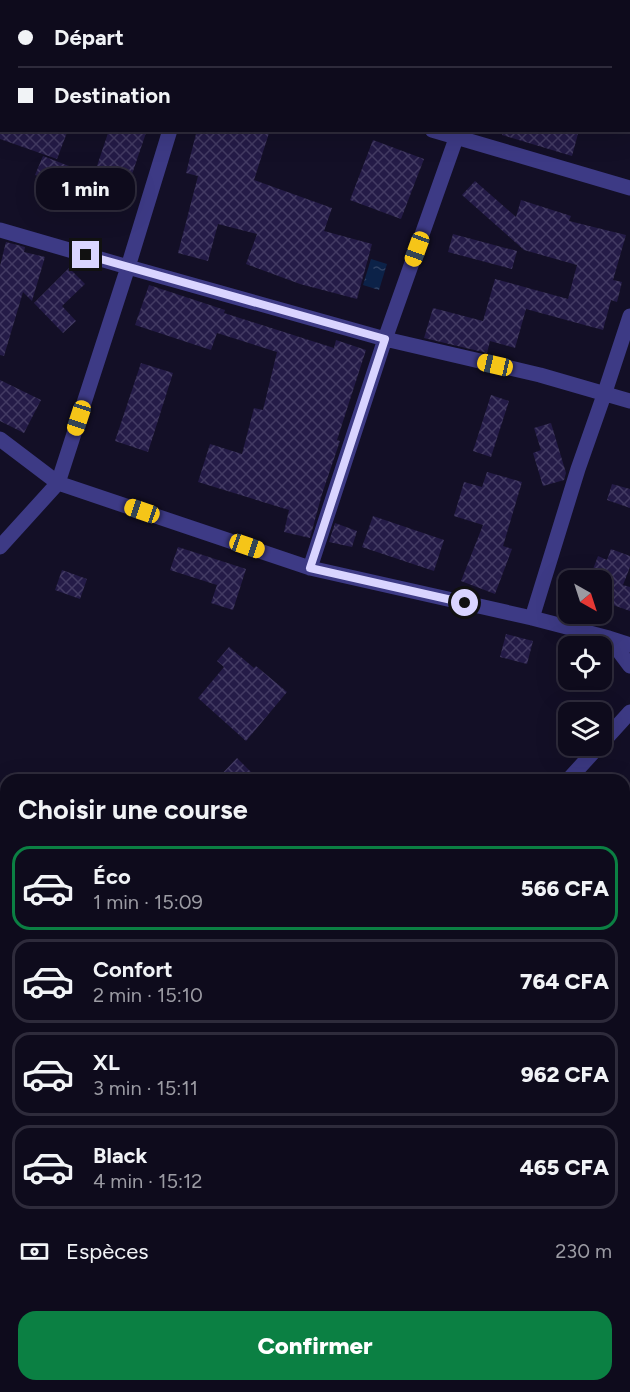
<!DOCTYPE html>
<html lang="fr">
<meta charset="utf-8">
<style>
:root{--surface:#0e0b1c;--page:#1c1929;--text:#f1f3f6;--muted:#9b9ba3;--line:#2e2b3b;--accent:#0b8043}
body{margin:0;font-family:Figtree,sans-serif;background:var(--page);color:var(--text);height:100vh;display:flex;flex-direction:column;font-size:22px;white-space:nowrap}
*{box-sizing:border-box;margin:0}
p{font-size:20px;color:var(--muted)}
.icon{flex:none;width:33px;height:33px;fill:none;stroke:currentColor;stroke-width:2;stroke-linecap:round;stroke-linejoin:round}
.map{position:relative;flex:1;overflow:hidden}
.details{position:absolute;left:0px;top:774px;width:630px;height:618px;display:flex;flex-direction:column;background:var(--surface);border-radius:18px 18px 0 0;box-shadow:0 6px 24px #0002,0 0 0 2px var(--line)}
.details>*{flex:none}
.hud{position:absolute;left:0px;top:0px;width:630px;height:132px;box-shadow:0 6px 24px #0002,0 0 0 2px var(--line);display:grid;align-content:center;height:132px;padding:0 18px;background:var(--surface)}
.needle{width:39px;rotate:141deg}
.tools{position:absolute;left:558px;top:570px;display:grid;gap:12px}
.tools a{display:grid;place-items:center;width:54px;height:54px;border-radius:12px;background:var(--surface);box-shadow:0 6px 24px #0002,0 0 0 2px var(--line);font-size:30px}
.end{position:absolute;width:27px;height:27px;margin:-14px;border:8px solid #d9d4ff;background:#111;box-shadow:0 0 0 3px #111}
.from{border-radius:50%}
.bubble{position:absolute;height:42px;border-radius:18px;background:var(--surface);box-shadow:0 6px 24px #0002,0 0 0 2px var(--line);font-size:20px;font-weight:800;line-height:42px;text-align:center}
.car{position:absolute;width:18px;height:36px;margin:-18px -9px;border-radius:8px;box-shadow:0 0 4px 2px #0007;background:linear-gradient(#f5c518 24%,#345 0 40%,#f5c518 0 76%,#345 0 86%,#f5c518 0)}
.hud b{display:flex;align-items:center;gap:21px;height:57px;font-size:22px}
.hud b+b{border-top:2px solid var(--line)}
.hud i{width:15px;height:15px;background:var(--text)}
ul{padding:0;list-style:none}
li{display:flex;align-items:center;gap:18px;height:84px;margin:0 12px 9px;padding:0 6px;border:3px solid var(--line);border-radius:18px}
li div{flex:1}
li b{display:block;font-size:22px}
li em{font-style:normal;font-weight:800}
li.active{border-color:var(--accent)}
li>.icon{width:54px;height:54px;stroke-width:1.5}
h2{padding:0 18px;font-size:27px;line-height:72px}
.pay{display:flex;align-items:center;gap:15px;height:66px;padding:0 18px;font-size:22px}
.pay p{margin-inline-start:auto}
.action{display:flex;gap:12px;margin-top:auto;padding:12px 18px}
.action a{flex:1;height:69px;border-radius:18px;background:var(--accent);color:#fff;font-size:24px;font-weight:800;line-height:69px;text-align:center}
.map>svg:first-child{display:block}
.water{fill:url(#water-ripples)}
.building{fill:url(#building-cross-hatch)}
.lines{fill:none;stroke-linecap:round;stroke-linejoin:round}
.service{stroke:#3d3a85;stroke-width:12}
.minor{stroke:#3d3a85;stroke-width:15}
.route{stroke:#d9d4ff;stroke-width:8}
</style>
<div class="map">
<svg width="630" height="1392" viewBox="0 0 630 1392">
<defs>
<pattern id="water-ripples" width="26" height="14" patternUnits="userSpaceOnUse" patternTransform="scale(1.5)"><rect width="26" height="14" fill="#0c2248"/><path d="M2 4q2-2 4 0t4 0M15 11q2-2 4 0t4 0" fill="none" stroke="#2f4163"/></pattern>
<pattern id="building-cross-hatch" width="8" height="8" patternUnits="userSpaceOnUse" patternTransform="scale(1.5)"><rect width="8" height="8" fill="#241b47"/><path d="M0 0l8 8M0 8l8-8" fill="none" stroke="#433b63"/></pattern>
</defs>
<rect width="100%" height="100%" fill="#130f26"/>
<path class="water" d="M371,259L387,264L379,290L363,285Z"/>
<path class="building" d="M0,130H68L57,159L0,139Z
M109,130H147L130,180L96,169Z
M197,130H270L254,180L332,208L324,231L372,244L357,299L300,284L246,264L257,234L218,224L208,261L178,253L198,176L186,173Z
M503,130H579L572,156L502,135Z
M373,140L424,159L401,219L350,200Z
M43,156L92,175L85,194L35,175Z
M475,181L516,217L521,200L571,216L569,221L626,235L613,280L622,282L617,302L611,300L603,330L526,309L515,348L490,341L487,353L424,338L433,308L483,321L495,279L568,299L577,265L524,250L462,195Z
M453,234L517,251L512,269L448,252Z
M6,242L25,247L24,252L45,257L32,301L23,292L4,356L0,355V266Z
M69,268L85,284L62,306L76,321L63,333L34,303Z
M149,285L225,310L224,313L334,348L336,340L366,350L337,440L340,441L322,494L310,538L284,532L289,510L198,482L210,444L242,454L254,408L263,410L277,352L217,333L211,350L135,325Z
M141,363L173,373L148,452L115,441Z
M0,380L41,400L24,433L0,421Z
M491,395L509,401L491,457L473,451Z
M551,423L566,473L564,480L543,486L533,453L541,450L534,428Z
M487,472L522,482L503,546L512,549L495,594L461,581L483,525L454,516L464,482L482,487Z
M612,484L630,489V508L607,500Z
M373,516L444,540L434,571L362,547Z
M335,523L357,531L352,547L329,542Z
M178,547L246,569L233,610L211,603L217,585L170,570Z
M611,549L630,556V567L623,585L630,587V611L602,601V580H589L598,556L607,560Z
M62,570L87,579L80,599L55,590Z
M506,634L533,641L527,664L500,657Z
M229,647L254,668L256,666L287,692L246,741L198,698L224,667L217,661Z
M237,758L259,780H216Z"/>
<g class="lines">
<path class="service" d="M0,881L6,886"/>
<path class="minor" d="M210,2L211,0
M498,2V0
M0,10H2
M432,130L630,188
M0,230L128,267L385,339L540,375L630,401
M0,439L58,483L310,568L532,618L609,638L630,645
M0,547L58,483L128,267L170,130
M310,568L385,339L459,130
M532,618L578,469L604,395L630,316
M609,638L630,666
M602,743L630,712
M568,780L599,746
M624,902L630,907
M624,1183L630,1188
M201,1386L208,1392
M525,1386L532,1392
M57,1392L63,1386"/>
</g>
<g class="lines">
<path class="route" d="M86,255L385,339L310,568L465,603"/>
</g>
</svg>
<div class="tools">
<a><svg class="needle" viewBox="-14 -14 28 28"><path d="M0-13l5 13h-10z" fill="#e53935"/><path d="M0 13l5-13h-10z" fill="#9b9ba3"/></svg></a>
<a><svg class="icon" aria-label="locate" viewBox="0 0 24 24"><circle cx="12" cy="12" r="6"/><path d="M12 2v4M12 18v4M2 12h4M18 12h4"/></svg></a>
<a><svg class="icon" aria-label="layers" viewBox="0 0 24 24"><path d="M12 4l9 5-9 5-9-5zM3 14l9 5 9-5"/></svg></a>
</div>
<i class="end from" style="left:465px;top:603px"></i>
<i class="end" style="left:86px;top:255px"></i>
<div class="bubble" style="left:36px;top:168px;width:99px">1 min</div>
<i class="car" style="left:417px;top:249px;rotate:200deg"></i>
<i class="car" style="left:495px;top:365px;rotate:283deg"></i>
<i class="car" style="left:79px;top:418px;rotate:198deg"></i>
<i class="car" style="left:142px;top:511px;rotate:289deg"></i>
<i class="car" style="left:247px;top:546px;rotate:109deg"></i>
<div class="hud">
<b><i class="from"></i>Départ</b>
<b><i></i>Destination</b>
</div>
<section class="details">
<h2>Choisir une course</h2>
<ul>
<li class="active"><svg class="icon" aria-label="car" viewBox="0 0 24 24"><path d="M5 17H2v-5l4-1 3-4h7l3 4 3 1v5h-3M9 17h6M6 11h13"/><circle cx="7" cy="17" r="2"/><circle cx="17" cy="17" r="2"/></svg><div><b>Éco</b><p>1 min · 15:09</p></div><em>566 CFA</em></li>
<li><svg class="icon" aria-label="car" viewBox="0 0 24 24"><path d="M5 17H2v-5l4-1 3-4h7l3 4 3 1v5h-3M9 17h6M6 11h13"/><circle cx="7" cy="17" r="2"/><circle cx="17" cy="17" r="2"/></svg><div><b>Confort</b><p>2 min · 15:10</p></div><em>764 CFA</em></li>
<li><svg class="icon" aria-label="car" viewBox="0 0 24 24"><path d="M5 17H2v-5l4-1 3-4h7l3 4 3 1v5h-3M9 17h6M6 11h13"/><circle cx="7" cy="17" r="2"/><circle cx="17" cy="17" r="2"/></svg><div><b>XL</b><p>3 min · 15:11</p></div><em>962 CFA</em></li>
<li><svg class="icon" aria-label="car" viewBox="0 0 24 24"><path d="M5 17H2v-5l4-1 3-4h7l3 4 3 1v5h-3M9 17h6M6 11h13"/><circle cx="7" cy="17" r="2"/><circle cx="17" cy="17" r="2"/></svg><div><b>Black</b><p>4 min · 15:12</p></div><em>465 CFA</em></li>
</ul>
<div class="pay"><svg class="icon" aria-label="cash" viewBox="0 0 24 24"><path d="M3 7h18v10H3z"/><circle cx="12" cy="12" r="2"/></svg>Espèces<p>230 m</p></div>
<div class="action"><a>Confirmer</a></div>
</section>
</div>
